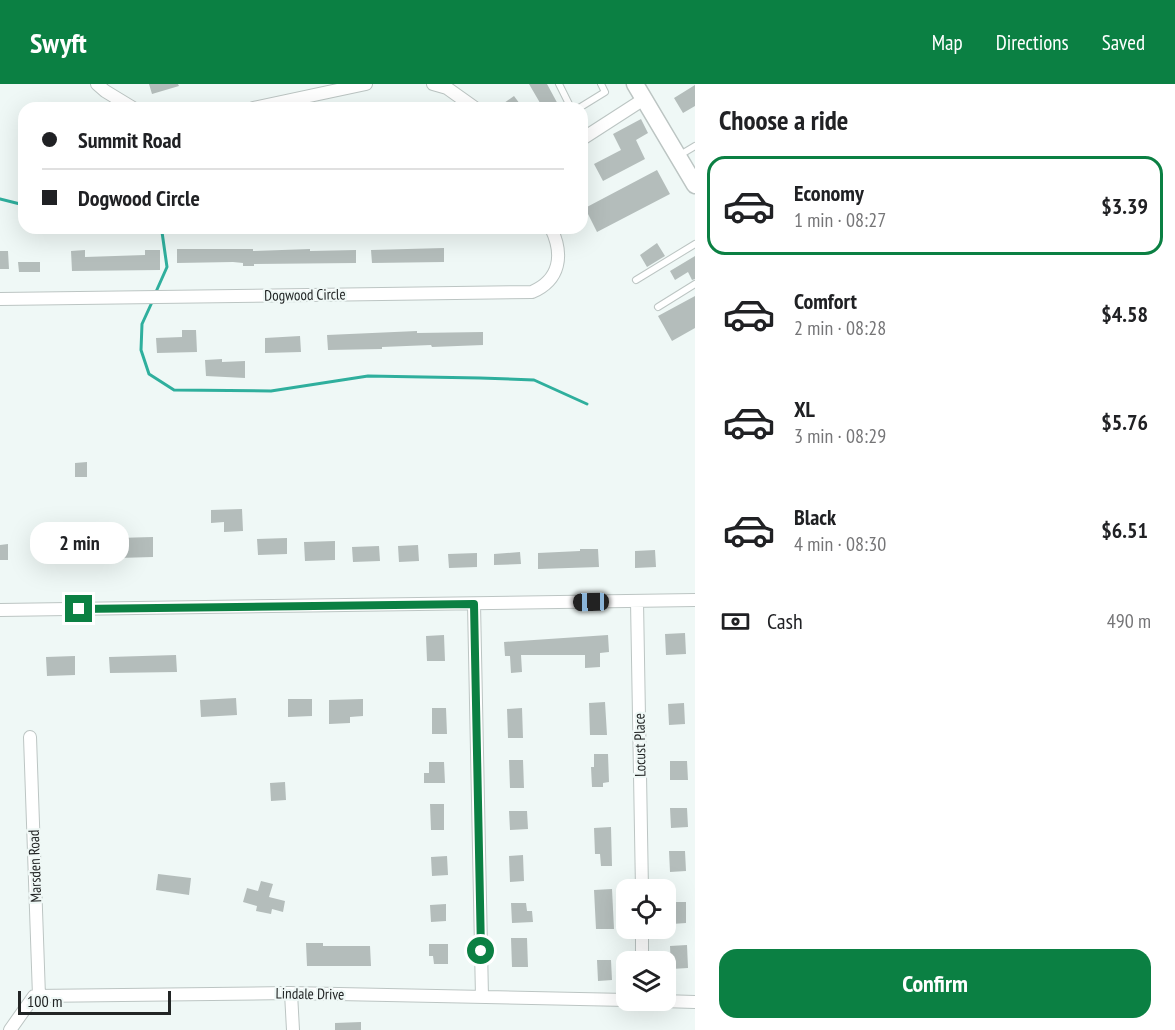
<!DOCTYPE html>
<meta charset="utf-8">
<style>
:root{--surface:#fff;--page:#f6f6f6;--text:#202124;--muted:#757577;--line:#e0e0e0;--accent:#0b8043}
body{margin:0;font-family:"PT Sans Narrow",sans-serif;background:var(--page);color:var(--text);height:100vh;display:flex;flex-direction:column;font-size:22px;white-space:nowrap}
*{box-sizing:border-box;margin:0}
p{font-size:20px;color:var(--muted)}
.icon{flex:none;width:33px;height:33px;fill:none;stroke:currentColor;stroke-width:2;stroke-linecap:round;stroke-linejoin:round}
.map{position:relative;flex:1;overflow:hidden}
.panel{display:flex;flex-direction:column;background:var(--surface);width:480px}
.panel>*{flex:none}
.hud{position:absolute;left:18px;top:18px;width:570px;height:132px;border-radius:18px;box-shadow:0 6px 24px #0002;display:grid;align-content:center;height:132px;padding:0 24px;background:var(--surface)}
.tools{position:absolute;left:616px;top:795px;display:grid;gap:12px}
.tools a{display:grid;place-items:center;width:60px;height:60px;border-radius:12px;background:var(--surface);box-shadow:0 6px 24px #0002;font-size:30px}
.scale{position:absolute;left:18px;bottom:15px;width:153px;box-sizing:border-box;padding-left:6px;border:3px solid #222525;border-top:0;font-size:16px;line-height:21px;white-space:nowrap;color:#222525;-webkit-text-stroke:4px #eff8f6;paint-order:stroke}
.end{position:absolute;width:27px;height:27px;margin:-14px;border:8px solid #0b8043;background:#fff;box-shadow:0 0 0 3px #fff}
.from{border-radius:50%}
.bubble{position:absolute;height:42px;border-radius:18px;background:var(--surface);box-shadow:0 6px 24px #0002;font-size:20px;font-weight:600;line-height:42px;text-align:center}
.car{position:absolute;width:18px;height:36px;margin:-18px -9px;border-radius:8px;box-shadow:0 0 4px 2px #0007;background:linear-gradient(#222 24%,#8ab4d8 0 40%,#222 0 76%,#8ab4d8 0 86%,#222 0)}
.hud b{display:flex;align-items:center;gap:21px;height:57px;font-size:22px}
.hud b+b{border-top:2px solid var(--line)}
.hud i{width:15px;height:15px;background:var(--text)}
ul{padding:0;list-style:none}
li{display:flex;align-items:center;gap:18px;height:99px;margin:0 12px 9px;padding:0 12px;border:3px solid transparent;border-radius:18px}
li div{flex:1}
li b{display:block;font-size:22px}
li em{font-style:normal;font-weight:600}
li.active{border-color:var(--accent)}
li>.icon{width:54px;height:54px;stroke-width:1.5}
h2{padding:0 24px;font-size:27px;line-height:72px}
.pay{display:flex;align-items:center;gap:15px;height:66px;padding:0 24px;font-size:22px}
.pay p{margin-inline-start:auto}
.primary-button{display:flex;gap:12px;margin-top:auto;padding:12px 24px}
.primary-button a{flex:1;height:69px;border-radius:18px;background:var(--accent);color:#fff;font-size:24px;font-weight:600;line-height:69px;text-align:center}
header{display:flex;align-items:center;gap:36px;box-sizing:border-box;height:84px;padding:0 30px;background:var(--accent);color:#fff}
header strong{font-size:28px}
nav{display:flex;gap:33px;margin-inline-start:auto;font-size:21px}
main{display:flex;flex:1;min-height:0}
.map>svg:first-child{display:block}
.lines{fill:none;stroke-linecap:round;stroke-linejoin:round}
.stream{stroke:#2faf9d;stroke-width:3}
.building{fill:#b4bdbb}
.lane-casing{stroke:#bcc5c3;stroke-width:8}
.street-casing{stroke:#bcc5c3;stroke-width:14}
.secondary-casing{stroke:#bcc5c3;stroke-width:19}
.lane{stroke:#fff;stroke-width:6}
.street{stroke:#fff;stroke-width:12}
.secondary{stroke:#fff;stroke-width:16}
.route{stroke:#0b8043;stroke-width:8}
.labels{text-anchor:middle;stroke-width:4.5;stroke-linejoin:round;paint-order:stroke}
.street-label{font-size:15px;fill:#222525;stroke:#eff8f6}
</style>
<header>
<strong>Swyft</strong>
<nav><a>Map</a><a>Directions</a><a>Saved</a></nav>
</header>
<main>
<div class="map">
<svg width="695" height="946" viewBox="0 0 695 946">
<rect width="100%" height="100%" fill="#eff8f6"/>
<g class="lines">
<path class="stream" d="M0,115L24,121
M147,144L162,148L167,183L155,210
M153,216L142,240L141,266L149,290L174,306L271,307L368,292L480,294L534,296L587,320"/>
</g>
<path class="building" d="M149,0H178L179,2L152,10Z
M529,0H547L560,24H543Z
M695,1V22L683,29L674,14Z
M514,12L523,24H508L504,19Z
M641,35L648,49L636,56L645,75L603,97L594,80L621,66L613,50Z
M657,86L670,110L597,148L585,124Z
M657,159L665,172L647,183L640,171Z
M444,164V178L372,179L371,166Z
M177,165H253V167L310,165V167L356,166V179L254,180V182H243V179L233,178L177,179Z
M85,166V173L145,171V166H160V186L72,187L71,167Z
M0,167H8L9,185H0Z
M695,172V195L692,196L688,188L675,196L670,187Z
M18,178H40V188H19Z
M695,212V244L672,257L658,232Z
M182,246H196L197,268L157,269L156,254L182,253Z
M417,247V249L483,248V261L432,263L431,261L382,263V265L328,266L327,251Z
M300,252L301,268L265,269V254Z
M222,275V278L245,277V294L206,292L205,276Z
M87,378V393H75V379Z
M242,425L243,447L224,448V438L211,439V426Z
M73,443V458L46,459V444Z
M153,453V473L118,474L117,454Z
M287,454V470L258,471L257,455Z
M335,457V476L305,477L304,458Z
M8,460V476H0V461Z
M418,461L419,477L399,478L398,462Z
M379,462L380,477L353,478L352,463Z
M580,465H598L599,483L538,485V469L580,467Z
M655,466L656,483L635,484V467Z
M520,468L521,480L494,481V470Z
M477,469V483L449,484L448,470Z
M685,549L686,570L666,571L665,550Z
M444,551L445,577H427L426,552Z
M608,551L609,568L600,569V583L585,584V571H521L522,588L511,589L510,572H505L504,558Z
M176,571L177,588L110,589L109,573Z
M75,572V591L47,592L46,573Z
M236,614L237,631L201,633L200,616Z
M288,615H312V632L288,633Z
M363,615V632L350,633V639L329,640V616Z
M605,618L607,651H590L589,619Z
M684,619L685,640L669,641L668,620Z
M432,624H446L447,650H432Z
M522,624L523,654H508L507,625Z
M594,670H608L609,698L603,699V703H592L591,683H594Z
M509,676H523L524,704H510Z
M670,677H687L688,696H670Z
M429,678H444L445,699H424V689H429Z
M285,698L286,716L271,717L270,699Z
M430,720H444V746H431Z
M670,724H687L688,743L671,744Z
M509,727H527L528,745L510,746Z
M611,743L612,782H601L600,770H595L594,744Z
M669,767H685L686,787L670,788Z
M523,771L524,797L510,798L509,772Z
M447,772L448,791L432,792L431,773Z
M158,790L191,794L189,811L156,806Z
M261,797L273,800L269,813L285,817L283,828L272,825L271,830L256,827L257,822L243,818L247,804L258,807Z
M612,805L614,845H596L594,806Z
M671,818H686V839L672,840Z
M511,819H526L527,827H532L533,838L512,839Z
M446,820V837L431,838L430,821Z
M511,854H527L528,883H512Z
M306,859H323V862H370L371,882H307Z
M429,860H448V880H434L433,872H429Z
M687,861L688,884L671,885L670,862Z
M597,876H611L612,896L598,897Z
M361,938V946H335V939Z"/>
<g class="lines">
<defs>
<path id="lane" d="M559,0L571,24
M579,24L605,8L601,0
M680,71L695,62
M636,196L695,160
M658,223L695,200"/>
<path id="street" d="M97,0L105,7L133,24
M433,0L447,4L475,24
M253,24L366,0
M582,55L644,15
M0,215L532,208C560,196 564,171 551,144
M637,517L642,806
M474,520L482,913
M0,526L695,516
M30,653L39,912
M642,844V878
M291,909L293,946
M628,916L695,918
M10,946L34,912L289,909L627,916"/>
<path id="secondary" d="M635,0L695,101"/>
</defs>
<use href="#lane" class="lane-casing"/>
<use href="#street" class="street-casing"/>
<use href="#secondary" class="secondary-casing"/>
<use href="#lane" class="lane"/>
<use href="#street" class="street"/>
<use href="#secondary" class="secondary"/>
</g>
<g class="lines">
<path class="route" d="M79,525L474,520L481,867"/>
</g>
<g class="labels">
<g class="street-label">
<text transform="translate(305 211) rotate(-1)" y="5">Dogwood Circle</text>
<text transform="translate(640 661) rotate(-91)" y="5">Locust Place</text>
<text transform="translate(35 782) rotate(-92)" y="5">Marsden Road</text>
<text transform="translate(310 910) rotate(1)" y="5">Lindale Drive</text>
</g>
</g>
</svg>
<div class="tools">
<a><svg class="icon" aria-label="locate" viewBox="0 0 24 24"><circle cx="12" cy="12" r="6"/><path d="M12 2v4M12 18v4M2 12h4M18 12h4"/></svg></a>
<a><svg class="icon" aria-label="layers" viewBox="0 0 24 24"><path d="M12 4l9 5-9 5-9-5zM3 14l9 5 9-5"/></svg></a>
</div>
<div class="scale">100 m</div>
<i class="end from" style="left:481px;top:867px"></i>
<i class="end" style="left:79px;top:525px"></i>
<div class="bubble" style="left:30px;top:438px;width:99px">2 min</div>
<i class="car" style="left:591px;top:518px;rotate:269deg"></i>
<div class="hud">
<b><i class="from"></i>Summit Road</b>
<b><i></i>Dogwood Circle</b>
</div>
</div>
<section class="panel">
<h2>Choose a ride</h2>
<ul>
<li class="active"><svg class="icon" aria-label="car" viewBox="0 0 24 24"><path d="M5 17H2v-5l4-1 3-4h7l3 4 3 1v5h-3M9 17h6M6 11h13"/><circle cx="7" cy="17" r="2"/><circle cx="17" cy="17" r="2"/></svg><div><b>Economy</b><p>1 min · 08:27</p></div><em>$3.39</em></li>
<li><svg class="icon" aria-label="car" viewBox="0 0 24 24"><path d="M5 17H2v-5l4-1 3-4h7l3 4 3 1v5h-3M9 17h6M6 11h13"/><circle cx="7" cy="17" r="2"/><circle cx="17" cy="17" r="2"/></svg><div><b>Comfort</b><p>2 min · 08:28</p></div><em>$4.58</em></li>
<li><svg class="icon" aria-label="car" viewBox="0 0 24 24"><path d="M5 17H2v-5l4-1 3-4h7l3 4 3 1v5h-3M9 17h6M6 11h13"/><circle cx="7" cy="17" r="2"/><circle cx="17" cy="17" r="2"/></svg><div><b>XL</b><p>3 min · 08:29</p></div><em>$5.76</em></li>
<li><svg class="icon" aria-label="car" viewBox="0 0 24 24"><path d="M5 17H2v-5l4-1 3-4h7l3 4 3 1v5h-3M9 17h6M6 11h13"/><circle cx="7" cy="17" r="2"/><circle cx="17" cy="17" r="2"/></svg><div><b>Black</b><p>4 min · 08:30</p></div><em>$6.51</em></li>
</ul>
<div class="pay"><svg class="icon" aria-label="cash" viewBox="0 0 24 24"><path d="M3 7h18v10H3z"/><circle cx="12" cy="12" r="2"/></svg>Cash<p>490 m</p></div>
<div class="primary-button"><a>Confirm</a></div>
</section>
</main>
